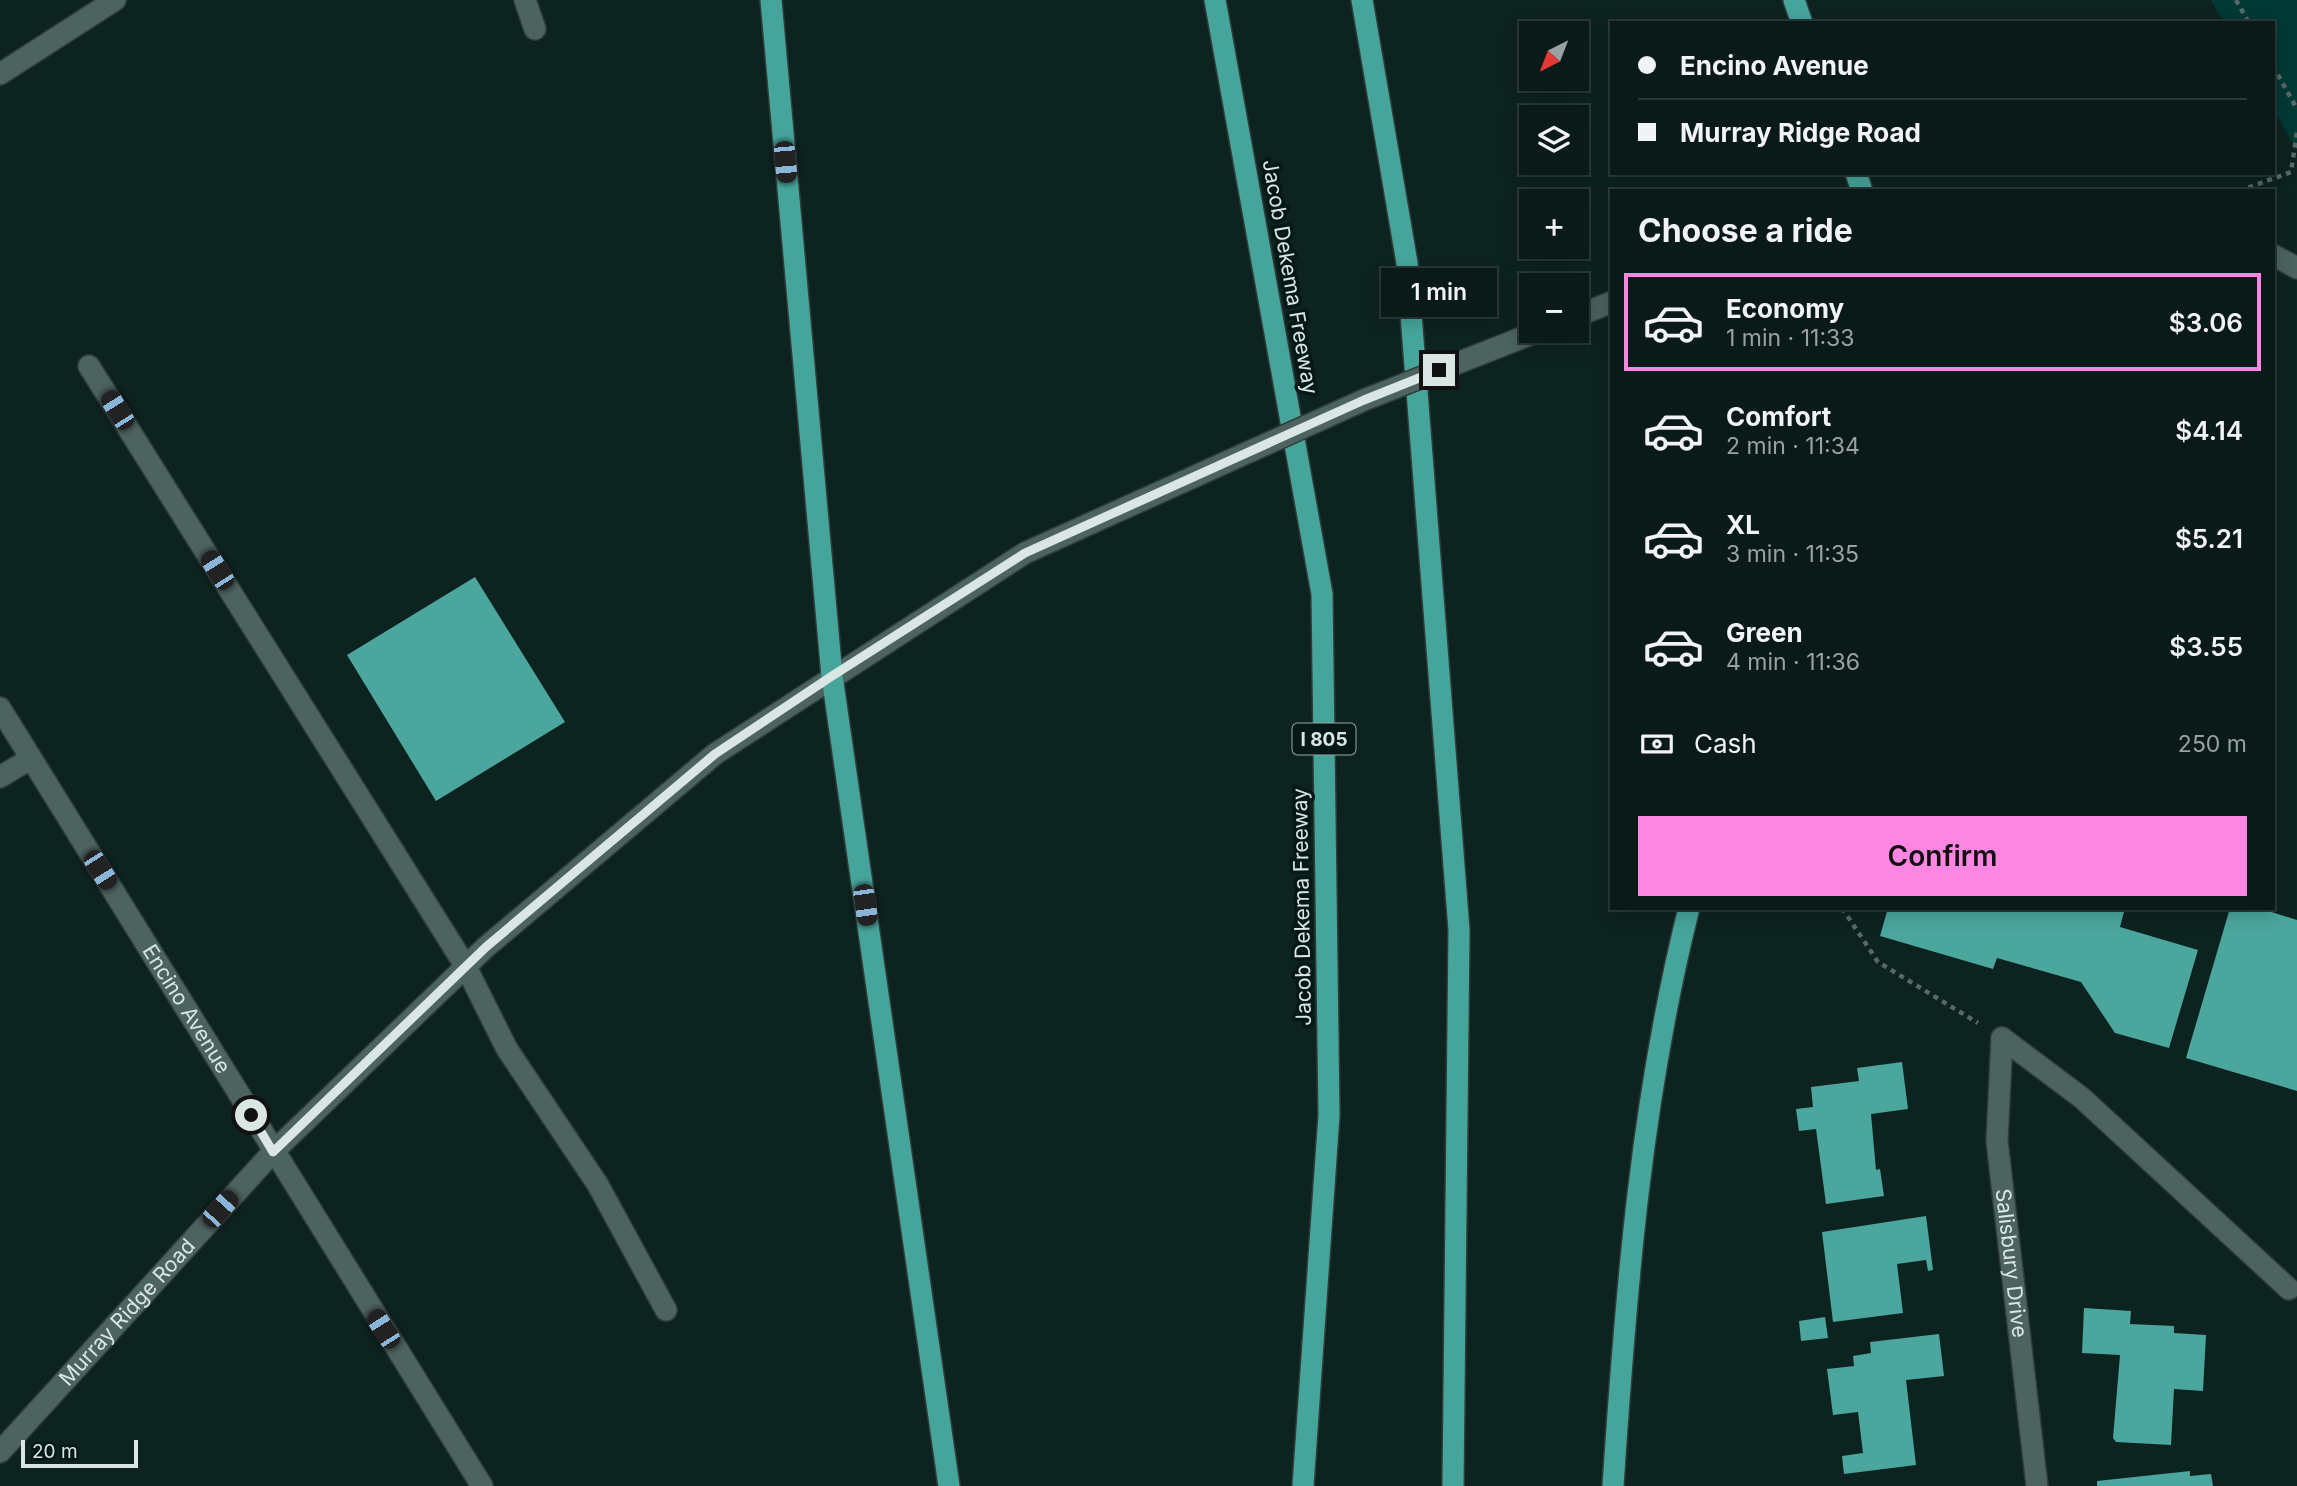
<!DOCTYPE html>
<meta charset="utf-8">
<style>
:root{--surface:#0a1a18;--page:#132321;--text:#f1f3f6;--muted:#99a1a2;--line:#2a3837;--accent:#fd86e2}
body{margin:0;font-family:Inter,sans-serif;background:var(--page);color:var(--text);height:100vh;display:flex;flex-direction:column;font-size:26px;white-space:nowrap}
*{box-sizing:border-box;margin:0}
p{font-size:23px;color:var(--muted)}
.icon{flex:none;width:38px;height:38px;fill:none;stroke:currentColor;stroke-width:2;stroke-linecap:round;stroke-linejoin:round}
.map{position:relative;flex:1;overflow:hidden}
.side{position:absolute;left:1610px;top:189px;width:665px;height:721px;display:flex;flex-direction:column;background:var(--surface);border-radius:0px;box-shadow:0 4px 18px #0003,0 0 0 2px var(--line)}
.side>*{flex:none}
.top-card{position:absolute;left:1610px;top:21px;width:665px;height:154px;border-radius:0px;box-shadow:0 4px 18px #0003,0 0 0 2px var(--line);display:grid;align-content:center;height:154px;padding:0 28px;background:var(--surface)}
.needle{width:46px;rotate:222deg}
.fabs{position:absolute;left:1519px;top:21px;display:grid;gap:14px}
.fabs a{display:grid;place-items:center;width:70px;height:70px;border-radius:0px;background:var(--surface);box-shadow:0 4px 18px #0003,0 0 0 2px var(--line);font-size:35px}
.scale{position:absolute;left:21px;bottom:18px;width:117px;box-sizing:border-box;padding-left:7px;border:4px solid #d9e6e4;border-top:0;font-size:19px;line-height:24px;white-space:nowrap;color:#d9e6e4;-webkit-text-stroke:5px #041917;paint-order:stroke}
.end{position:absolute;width:32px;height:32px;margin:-16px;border:9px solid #d9e6e4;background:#111;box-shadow:0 0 0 4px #111}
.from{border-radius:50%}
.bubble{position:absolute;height:49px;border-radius:0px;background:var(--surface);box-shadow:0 4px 18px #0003,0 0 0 2px var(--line);font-size:23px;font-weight:600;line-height:49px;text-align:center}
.car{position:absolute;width:21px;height:42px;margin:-21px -10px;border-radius:9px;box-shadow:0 0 5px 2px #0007;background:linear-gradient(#222 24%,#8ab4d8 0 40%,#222 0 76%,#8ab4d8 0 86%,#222 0)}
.top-card b{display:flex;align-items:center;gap:24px;height:66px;font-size:26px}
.top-card b+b{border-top:2px solid var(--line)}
.top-card i{width:18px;height:18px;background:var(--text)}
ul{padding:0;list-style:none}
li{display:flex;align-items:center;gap:21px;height:98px;margin:0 14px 10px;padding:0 14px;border:4px solid transparent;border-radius:0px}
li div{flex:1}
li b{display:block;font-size:26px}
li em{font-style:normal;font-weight:600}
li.on{border-color:var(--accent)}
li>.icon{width:63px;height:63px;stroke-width:1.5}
h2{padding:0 28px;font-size:32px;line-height:84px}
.pay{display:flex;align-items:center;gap:18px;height:77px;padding:0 28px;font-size:26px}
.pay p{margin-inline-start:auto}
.primary-button{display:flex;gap:14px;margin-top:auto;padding:14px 28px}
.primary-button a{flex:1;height:80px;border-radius:0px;background:var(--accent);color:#111;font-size:28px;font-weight:600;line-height:80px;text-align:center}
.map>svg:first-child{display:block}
.green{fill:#013935}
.building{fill:#4ba69d}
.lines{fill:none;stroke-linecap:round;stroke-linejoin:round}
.service-casing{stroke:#303c3a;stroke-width:24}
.minor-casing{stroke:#303c3a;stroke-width:24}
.tertiary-casing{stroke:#303c3a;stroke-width:24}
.secondary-casing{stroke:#303c3a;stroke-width:24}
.motorway-casing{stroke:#303c3a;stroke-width:24}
.path{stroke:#566966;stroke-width:4.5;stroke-dasharray:5 5;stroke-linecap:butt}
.service{stroke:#4c6360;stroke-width:21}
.minor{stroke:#4c6360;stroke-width:21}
.tertiary{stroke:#4c6360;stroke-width:21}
.secondary{stroke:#4c6360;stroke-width:21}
.motorway{stroke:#46a59b;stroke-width:21}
.secondary-bridge-casing{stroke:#303c3a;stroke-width:24;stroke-linecap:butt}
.secondary-bridge{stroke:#4c6360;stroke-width:21}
.route{stroke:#d9e6e4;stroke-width:9}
.labels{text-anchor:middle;stroke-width:7;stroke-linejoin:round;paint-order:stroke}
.shield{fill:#041917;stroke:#99a8a6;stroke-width:2}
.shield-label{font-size:19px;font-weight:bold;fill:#d9e6e4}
.street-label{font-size:21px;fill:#d9e6e4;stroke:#041917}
</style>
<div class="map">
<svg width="2297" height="1486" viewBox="0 0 2297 1486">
<rect width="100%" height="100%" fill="#0d2320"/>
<path class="green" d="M2211,0H2297V150L2273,109V23H2224Z"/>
<path class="building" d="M475,577L565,722L436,801L347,655Z
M1888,908H2125L2120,927L2198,950L2169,1048L2115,1033L2081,982L1997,958L1993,969L1880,936Z
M2230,908H2259L2297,920V1091L2186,1058Z
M1902,1062L1908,1109L1871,1114L1876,1170L1880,1169L1884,1196L1826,1204L1816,1129L1799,1131L1796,1109L1813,1107L1811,1087L1859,1081L1857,1068Z
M1926,1216L1933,1270L1928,1271L1926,1260L1897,1264L1903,1313L1833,1322L1822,1232Z
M2084,1308L2131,1311L2130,1324L2174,1326V1333L2206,1335L2203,1391L2174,1389L2171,1445L2116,1442L2113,1438L2120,1355L2082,1353Z
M1825,1317L1828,1338L1801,1341L1799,1321Z
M1939,1334L1944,1376L1906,1380L1916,1465L1844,1474L1842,1456L1863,1453L1858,1412L1833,1415L1827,1369L1854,1366L1853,1356L1871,1353L1870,1342Z
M2190,1471V1476L2211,1474L2213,1486H2097V1481Z"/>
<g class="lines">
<defs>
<path id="service" d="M525,0L535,29
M89,366L466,967L507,1049L598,1185L666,1310
M2002,1038L2082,1098L2289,1289"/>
<g id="minor">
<path d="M0,74L115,0"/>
<path id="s1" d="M0,708L482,1486"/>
<path d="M0,777L30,759"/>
<path id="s2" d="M2002,1038L1997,1141L2037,1486"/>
</g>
<path id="tertiary" d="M2273,255L2297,268"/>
<g id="secondary">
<path d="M1577,316L1612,302"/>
<path id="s3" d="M0,1452L273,1152L486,947L715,754L1025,553"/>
</g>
<path id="motorway" d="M771,0L832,676L949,1486
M1215,0L1322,594L1329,1115L1303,1486
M1362,0L1407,263L1459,930L1453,1486
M1794,0L1802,23
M1856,173L1862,191
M1613,1486C1626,1290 1641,1099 1689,908"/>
</defs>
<use href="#service" class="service-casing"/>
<use href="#minor" class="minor-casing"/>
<use href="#tertiary" class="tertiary-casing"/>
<use href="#secondary" class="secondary-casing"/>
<use href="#motorway" class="motorway-casing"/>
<path class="path" d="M2236,0L2249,23
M2273,66L2297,109
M2239,191L2291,172L2297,132
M1842,908L1878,962L1978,1023"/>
<use href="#service" class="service"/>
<use href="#minor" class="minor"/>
<use href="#tertiary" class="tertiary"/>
<use href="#secondary" class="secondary"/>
<use href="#motorway" class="motorway"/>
<defs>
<path id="secondary-bridge" d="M1025,553L1364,400L1539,331"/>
</defs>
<use href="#secondary-bridge" class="secondary-bridge-casing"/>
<use href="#secondary-bridge" class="secondary-bridge"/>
</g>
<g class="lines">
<path class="route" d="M251,1115L273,1152L486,947L715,754L832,676L1025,553L1364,400L1439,370"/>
</g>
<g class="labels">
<rect class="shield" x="1292.5" y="723.5" width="63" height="31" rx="5"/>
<g class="shield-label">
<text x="1324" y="746">I 805</text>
</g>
<g class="street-label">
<text transform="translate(1290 277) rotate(80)" y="7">Jacob Dekema Freeway</text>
<text transform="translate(1302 907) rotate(-91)" y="7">Jacob Dekema Freeway</text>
<text dy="7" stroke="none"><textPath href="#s1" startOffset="354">Encino Avenue</textPath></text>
<text dy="7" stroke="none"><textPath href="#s2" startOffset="226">Salisbury Drive</textPath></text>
<text dy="7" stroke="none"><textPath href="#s3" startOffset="189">Murray Ridge Road</textPath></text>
</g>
</g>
</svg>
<div class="fabs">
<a><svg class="needle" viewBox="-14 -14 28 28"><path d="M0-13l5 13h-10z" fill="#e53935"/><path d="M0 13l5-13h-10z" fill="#99a1a2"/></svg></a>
<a><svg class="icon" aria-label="layers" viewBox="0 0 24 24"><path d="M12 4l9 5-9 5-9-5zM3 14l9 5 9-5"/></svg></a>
<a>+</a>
<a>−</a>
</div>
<div class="scale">20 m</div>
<i class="end from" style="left:251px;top:1115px"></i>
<i class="end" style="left:1439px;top:370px"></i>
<div class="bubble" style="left:1381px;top:268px;width:116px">1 min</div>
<i class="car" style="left:785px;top:162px;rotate:175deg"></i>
<i class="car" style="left:117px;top:410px;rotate:328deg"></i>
<i class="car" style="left:217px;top:570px;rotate:328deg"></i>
<i class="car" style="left:100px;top:870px;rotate:148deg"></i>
<i class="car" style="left:865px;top:905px;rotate:172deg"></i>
<i class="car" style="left:220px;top:1209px;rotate:42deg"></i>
<i class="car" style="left:383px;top:1329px;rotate:328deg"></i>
<div class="top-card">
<b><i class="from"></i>Encino Avenue</b>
<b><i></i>Murray Ridge Road</b>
</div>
<section class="side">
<h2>Choose a ride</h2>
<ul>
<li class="on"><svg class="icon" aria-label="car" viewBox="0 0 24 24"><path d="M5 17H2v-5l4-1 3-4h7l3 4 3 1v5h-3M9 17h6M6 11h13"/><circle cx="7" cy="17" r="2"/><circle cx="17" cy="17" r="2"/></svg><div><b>Economy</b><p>1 min · 11:33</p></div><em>$3.06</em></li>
<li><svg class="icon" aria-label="car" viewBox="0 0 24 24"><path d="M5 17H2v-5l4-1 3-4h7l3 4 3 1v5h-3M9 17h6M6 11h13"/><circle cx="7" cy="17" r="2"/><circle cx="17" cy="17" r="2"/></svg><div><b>Comfort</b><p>2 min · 11:34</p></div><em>$4.14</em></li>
<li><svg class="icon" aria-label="car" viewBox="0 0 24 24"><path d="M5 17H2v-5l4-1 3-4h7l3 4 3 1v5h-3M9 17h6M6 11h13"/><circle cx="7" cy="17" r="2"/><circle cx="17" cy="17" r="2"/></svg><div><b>XL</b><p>3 min · 11:35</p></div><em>$5.21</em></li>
<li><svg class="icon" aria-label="car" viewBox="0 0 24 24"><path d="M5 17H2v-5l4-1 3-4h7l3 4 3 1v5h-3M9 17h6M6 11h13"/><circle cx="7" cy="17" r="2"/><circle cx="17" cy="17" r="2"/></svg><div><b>Green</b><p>4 min · 11:36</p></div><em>$3.55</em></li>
</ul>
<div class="pay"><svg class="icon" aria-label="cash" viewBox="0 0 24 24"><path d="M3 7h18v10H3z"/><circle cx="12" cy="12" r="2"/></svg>Cash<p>250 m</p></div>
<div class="primary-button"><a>Confirm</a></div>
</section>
</div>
